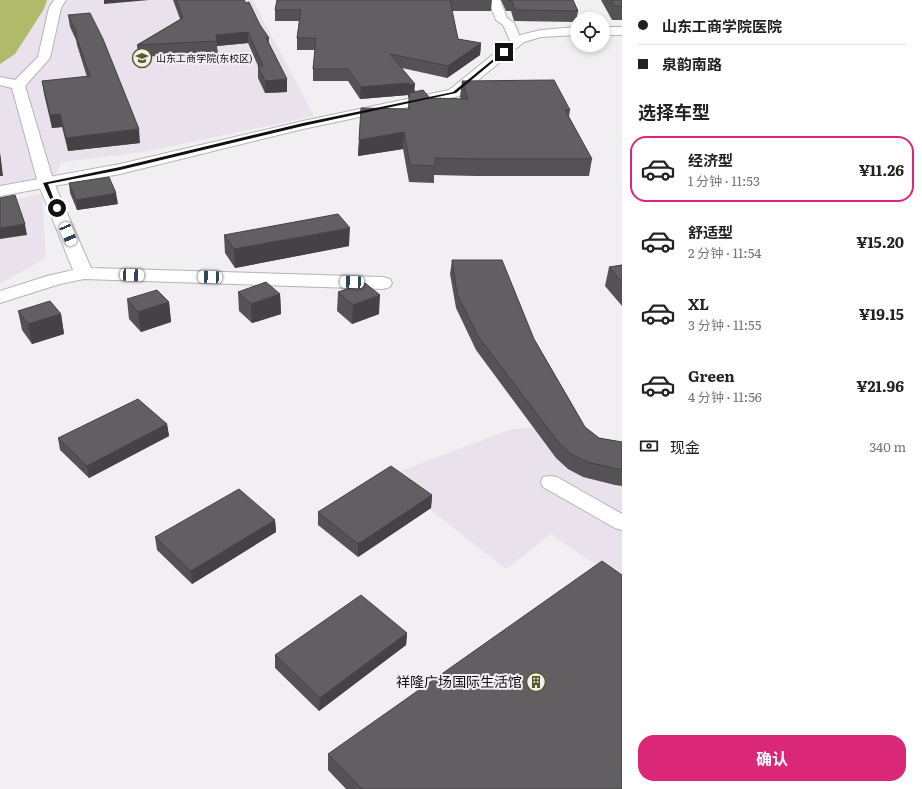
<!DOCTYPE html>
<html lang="zh">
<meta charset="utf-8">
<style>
:root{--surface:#fff;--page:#f2f2f2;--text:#222;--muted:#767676;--line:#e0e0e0;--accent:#db2777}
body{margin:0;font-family:Literata,"Noto Sans SC",serif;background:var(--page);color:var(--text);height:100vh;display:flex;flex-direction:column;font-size:15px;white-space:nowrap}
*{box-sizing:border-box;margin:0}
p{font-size:13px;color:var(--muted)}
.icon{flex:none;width:22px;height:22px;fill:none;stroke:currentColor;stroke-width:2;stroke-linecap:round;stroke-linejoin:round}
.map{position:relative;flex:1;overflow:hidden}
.panel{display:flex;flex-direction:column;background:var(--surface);width:300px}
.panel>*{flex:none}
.hud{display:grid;align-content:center;height:88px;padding:0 16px;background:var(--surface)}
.fabs{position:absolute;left:570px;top:12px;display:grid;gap:8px}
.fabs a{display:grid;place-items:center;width:40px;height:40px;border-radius:50%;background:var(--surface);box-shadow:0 2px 6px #0003;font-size:20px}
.end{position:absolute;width:18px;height:18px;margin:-9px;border:5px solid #121112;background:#fff;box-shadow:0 0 0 2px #fff}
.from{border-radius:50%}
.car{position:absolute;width:12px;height:24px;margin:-12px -6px;border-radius:5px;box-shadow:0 0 3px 1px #0007;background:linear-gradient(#fff 24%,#345 0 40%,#fff 0 76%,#345 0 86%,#fff 0)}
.hud b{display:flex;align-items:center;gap:14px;height:38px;font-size:15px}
.hud b+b{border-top:1px solid var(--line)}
.hud i{width:10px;height:10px;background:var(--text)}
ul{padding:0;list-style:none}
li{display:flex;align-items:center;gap:12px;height:66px;margin:0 8px 6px;padding:0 8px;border:2px solid transparent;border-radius:16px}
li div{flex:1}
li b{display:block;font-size:15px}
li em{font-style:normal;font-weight:700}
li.current{border-color:var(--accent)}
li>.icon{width:36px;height:36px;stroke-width:1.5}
h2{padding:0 16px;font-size:18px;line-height:48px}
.pay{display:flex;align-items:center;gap:10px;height:44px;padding:0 16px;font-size:15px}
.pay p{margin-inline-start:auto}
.primary-button{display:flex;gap:8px;margin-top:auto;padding:8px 16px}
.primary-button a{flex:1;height:46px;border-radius:16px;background:var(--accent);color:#fff;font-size:16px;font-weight:700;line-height:46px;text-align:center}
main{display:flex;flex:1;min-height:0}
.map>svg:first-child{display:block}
.built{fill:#e9e1ec}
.forest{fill:#afba6b}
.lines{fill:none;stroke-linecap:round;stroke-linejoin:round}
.pedestrian-casing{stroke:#b6b3b8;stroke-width:2}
.minor-casing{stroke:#b6b3b8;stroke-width:2}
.tertiary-casing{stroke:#b6b3b8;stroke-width:2}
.pedestrian{fill:#fff;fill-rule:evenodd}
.minor{fill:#fff;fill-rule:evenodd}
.tertiary{fill:#fff;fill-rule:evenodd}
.wall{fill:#545255}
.shaded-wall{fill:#454245}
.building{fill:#625f63;stroke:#454245}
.route{fill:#121112}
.labels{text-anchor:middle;stroke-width:4;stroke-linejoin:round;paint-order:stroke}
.far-poi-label{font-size:10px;fill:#121112;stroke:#f2eff3;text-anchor:start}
.near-poi-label{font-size:14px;fill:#121112;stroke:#f2eff3;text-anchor:end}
</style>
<main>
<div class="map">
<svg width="622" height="789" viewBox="0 0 622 789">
<rect width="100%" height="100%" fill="#f2eff3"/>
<path class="built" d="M0,0H253L314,116L144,152L62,162L56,174L0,185Z
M42,194L46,258L0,284V202Z
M581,424L592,441L622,453V583L551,534L506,569L387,476L512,429Z"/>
<path class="forest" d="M0,0H47L44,9L15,54L0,64Z"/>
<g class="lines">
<defs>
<path id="pedestrian" d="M550,476L557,477L622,514V530L615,528L543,487L541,482L543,477Z"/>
<path id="minor" d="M54,0H66L61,8L50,58L25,86L54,183L91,268L383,277L390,279L392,283L390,287L383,289L84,279L60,284L0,303V291L47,276L73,270L38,183L12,88L0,85V77L15,80L38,57L49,8Z
M488,0H500L507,18L514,23L522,42L520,45H512L503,25L496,20Z"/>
<path id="tertiary" d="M577,27V35L541,37L524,42L459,96L303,129L120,174L0,196V186L120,164L303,121L449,90L516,36L541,30Z
M603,27H622V35H603Z"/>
</defs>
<use href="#pedestrian" class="pedestrian-casing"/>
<use href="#minor" class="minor-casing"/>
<use href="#tertiary" class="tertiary-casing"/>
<use href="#pedestrian" class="pedestrian"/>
<use href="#minor" class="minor"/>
<use href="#tertiary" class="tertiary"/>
</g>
<path class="wall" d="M173,0H244L260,25L269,38V43L287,79V92L265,93L258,78V66L248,43L217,46L218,53L138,57L137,45L180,19Z
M277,0H492L491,11H452L458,39L481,43L480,55L447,78L402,68L415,91L430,98L461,99L460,97L462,81L570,110L569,117L592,159L589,176H475L434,175V183L409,182L403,149L358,156L359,140L408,109L409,97H408V95L360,99L348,81H313V69L315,50H297V38L299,21H275V10Z
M501,0H573L578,11L576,22L514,21L511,11H506Z
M601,0H622V20H612Z
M68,15L140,143L68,151L62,127L52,128L44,94L42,81L87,77L77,45L76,40L70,27Z
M69,183L118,204L77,210L70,193Z
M224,235L349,246L235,268L225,253Z
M452,260L534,339L585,427L599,438L622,442V486L615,485L583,477L568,469L556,458L476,350L456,308L450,274Z
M622,265V306L605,286L609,267Z
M238,292L280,294L281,314L252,323L239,311Z
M338,292L379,314L352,324L337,311Z
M127,299L169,302L171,322L141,332L129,319Z
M18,311L61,314L64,334L32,344L22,330Z
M167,424L169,436L89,478L60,450L58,438Z
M432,495L431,508L358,557L318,525V512Z
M275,520L276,532L192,584L157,550L155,537Z
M407,633L406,645L319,711L275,668V655Z
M328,754L622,789H346L328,770Z"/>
<path class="shaded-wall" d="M104,0H149L104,4Z
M248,32V43L217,46L216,35Z
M481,43L480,55L447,78L448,66Z
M287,79V92L265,93V81Z
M409,83L408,95L360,99L361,87Z
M415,84L414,96L408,97L409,85Z
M60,114L62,127L52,128L50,115Z
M139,129L140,143L68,151L66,138Z
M404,132L403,149L358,156L359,140Z
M0,152L3,176H0Z
M116,193L118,204L77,210L76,200Z
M25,224L27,235L0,239V228Z
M350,228L349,246L235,268L234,249Z
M280,294L281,314L252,323L251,304Z
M380,295L379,314L352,324L353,305Z
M169,302L171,322L141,332L138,312Z
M61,314L64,334L32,344L28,324Z
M167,424L169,436L89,478L87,466Z
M432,495L431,508L358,557V544Z
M275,520L276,532L192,584L191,571Z
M407,633L406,645L319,711L320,698Z"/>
<path class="building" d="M176,0H244L246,3L249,2L260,25L269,38H266L287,79L265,81L258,66H263L248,32L216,35L217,41L137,45L183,18Z
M277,0H450L458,39L481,43L448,66L390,54L415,84L409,85V83L361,87L348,69H313L316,38H297L301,10H275Z
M507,0H573L578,11L515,10L512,1Z
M611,0H622V6H615Z
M90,13L103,39L139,129L66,138L60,114L50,115L42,81L90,76L75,33H77L68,15Z
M554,80L570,110H565L592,159H477L435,158V166L410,165L404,132L359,140L361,108L409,109V93L423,90L430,98L468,99L462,81Z
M0,157L1,166H0Z
M109,177L116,193L76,200L69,183Z
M15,195L25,224L0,228V198Z
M338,214L350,228L234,249L224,235Z
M452,260H502L534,339L585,427L599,438L622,442V470L587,462L571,454L559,443L478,336L457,294Z
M622,265V282L609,267Z
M266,282L280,294L251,304L238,292Z
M365,283L380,295L353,305L338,292Z
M157,290L169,302L138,312L127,299Z
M50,301L61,314L28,324L18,311Z
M138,399L167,424L87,466L58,438Z
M391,466L432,495L358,544L318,512Z
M239,489L275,520L191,571L155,537Z
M602,561L622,575V789H362L328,754Z
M361,595L407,633L320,698L275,655Z"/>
<path class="route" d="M502,52H505L456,93L303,126L120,170L48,184L58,210L54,208L43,183L120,167L303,123L453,92Z"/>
<defs>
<symbol id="university-ring" viewBox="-11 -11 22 22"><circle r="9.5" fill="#f2eff3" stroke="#555c2a" stroke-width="1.5"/><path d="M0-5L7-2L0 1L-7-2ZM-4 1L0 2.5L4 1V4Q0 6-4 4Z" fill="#555c2a"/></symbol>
<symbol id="building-ring" viewBox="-11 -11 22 22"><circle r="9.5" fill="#f2eff3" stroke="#555c2a" stroke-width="1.5"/><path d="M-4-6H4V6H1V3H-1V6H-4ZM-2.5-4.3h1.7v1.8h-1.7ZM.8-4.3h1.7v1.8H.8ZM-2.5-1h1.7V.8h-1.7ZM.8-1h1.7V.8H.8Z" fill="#555c2a"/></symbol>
</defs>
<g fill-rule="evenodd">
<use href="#university-ring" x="131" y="47" width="22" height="22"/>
<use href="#building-ring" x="525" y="671" width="22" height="22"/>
</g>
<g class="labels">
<g class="far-poi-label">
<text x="156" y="62">山东工商学院(东校区)</text>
</g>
<g class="near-poi-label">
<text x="522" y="687">祥隆广场国际生活馆</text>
</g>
</g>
</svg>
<div class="fabs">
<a><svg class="icon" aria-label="locate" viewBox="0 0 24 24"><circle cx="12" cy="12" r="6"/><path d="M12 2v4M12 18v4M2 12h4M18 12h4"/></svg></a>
</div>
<i class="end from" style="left:57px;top:208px"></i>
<i class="end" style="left:504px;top:52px"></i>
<i class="car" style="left:68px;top:234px;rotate:157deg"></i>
<i class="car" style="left:132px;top:275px;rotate:92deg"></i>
<i class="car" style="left:210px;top:277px;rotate:272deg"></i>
<i class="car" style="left:352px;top:282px;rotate:272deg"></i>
</div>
<section class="panel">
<div class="hud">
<b><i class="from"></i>山东工商学院医院</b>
<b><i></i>泉韵南路</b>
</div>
<h2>选择车型</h2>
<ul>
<li class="current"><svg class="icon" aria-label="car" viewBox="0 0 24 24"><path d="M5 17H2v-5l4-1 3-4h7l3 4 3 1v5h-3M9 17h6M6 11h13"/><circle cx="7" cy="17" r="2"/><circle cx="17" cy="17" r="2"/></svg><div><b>经济型</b><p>1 分钟 · 11:53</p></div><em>¥11.26</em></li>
<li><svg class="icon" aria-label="car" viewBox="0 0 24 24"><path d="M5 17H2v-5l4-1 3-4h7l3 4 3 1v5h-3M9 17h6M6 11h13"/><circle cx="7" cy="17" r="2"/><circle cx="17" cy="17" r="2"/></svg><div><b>舒适型</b><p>2 分钟 · 11:54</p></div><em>¥15.20</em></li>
<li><svg class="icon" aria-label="car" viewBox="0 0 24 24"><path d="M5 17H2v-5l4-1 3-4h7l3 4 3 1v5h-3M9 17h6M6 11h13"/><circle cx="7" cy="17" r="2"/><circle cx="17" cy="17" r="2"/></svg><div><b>XL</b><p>3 分钟 · 11:55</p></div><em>¥19.15</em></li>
<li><svg class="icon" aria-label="car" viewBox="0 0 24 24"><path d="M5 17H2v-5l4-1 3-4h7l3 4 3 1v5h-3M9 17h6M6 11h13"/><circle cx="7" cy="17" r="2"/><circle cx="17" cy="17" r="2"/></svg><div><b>Green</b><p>4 分钟 · 11:56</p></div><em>¥21.96</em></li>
</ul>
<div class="pay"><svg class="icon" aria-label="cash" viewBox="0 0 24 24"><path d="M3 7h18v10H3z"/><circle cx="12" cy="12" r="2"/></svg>现金<p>340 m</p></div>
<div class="primary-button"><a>确认</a></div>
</section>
</main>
